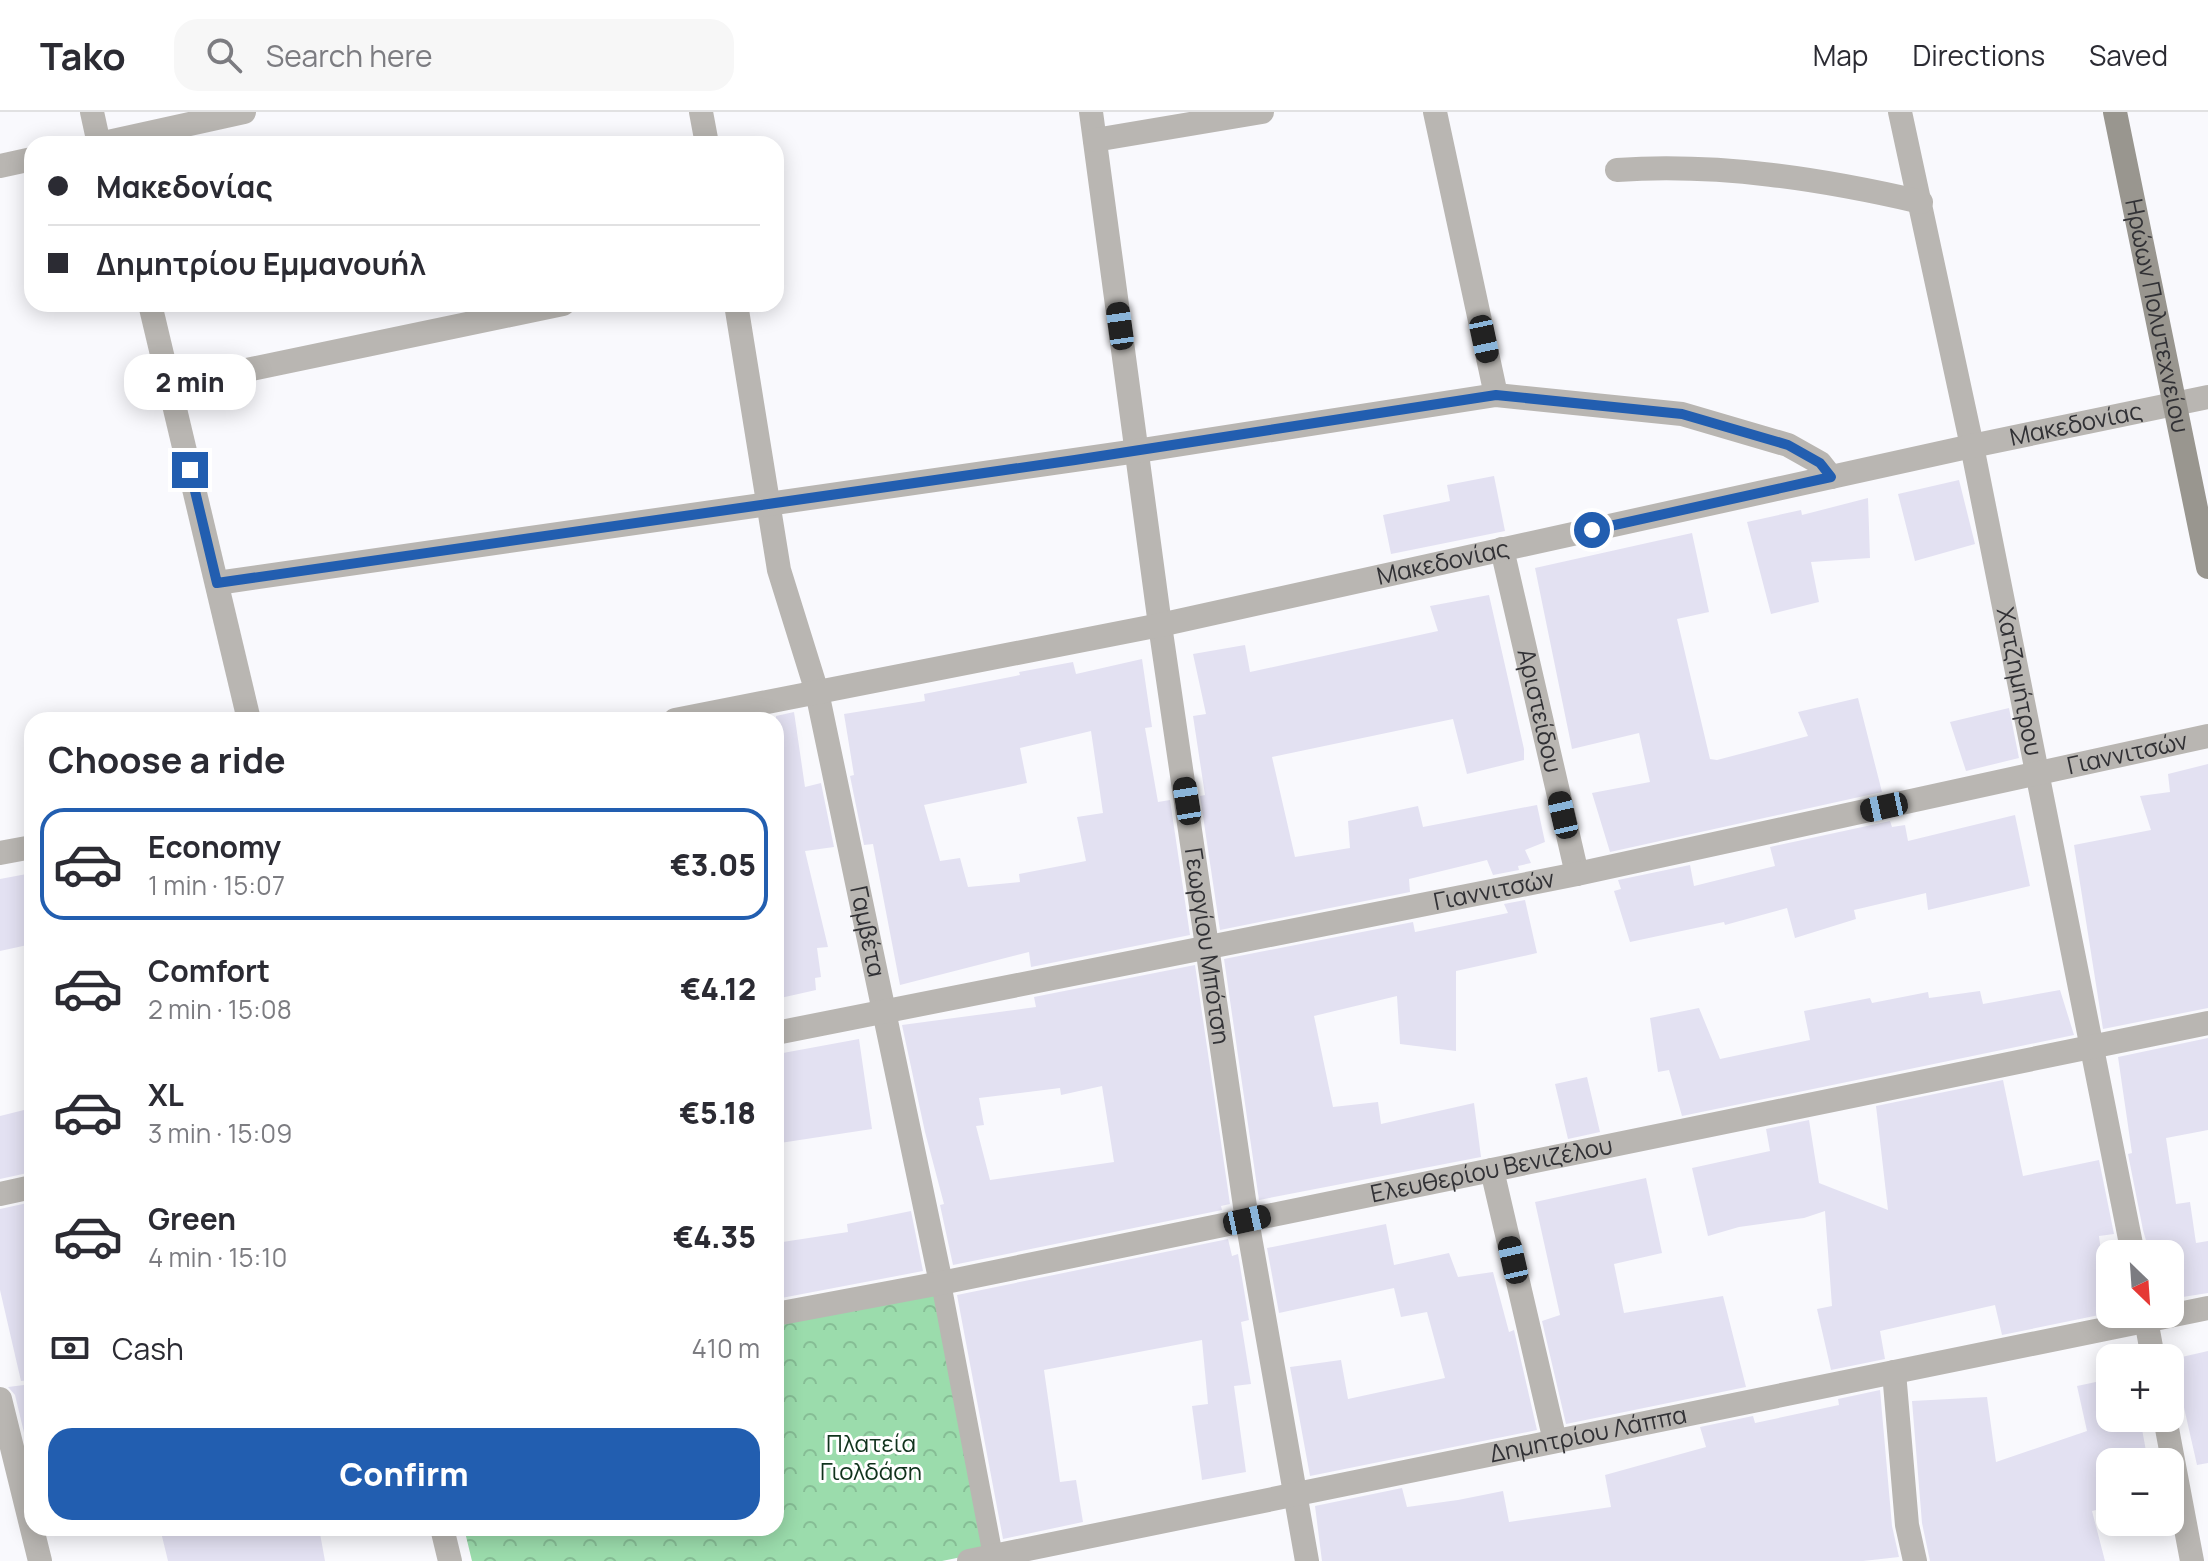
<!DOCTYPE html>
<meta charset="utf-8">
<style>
:root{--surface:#fff;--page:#f7f7f7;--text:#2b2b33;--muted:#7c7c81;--line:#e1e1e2;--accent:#225eb0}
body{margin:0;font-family:Manrope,sans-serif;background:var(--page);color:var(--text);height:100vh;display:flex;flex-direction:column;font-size:30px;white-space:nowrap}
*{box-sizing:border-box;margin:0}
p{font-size:26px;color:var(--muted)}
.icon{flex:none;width:44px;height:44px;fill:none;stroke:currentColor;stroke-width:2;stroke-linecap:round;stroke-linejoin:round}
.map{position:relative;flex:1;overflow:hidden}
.panel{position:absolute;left:24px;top:600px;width:760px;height:824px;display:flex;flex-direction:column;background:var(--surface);border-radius:24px;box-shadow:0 4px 20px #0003}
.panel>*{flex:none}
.hud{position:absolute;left:24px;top:24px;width:760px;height:176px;border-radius:24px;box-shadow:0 4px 20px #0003;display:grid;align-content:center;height:176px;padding:0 24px;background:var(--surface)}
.needle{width:52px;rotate:155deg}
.controls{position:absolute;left:2096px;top:1128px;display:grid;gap:16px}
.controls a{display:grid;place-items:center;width:88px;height:88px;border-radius:16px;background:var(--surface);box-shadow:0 4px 20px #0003;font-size:40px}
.end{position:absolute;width:36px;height:36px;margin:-18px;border:10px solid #225eb0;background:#fff;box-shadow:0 0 0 4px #fff}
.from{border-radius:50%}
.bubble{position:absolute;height:56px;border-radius:24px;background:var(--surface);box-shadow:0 4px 20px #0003;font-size:26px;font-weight:800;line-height:56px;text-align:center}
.car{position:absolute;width:24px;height:48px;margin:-24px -12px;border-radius:10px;box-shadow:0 0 6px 2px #0007;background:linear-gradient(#222 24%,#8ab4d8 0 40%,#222 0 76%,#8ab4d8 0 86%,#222 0)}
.hud b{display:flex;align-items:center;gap:28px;height:76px;font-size:30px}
.hud b+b{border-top:2px solid var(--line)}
.hud i{width:20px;height:20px;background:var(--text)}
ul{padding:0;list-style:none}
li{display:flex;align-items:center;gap:24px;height:112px;margin:0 16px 12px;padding:0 8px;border:4px solid transparent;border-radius:24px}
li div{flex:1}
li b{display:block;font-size:30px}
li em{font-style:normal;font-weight:800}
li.selected{border-color:var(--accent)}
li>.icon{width:72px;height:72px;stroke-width:1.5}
h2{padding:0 24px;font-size:36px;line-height:96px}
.pay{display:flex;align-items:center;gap:20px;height:88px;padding:0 24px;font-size:30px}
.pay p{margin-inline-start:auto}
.action{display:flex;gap:16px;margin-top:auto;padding:16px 24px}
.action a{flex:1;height:92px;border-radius:24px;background:var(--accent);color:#fff;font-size:32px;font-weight:800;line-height:92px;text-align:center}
header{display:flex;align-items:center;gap:48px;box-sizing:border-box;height:112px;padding:0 40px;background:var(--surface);border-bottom:2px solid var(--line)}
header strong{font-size:38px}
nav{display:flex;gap:44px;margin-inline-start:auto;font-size:28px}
.search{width:560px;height:72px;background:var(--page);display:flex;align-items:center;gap:20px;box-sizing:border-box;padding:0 28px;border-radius:24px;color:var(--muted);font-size:30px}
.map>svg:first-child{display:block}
.park{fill:url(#park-crowns)}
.building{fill:#e3e1f2;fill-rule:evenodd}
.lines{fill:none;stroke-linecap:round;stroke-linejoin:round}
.pedestrian{stroke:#b9b6b2;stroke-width:20}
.minor{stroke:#b9b6b2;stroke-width:24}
.tertiary{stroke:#b9b6b2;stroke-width:24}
.secondary{stroke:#99968f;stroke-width:24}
.route{stroke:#225eb0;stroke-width:10}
.labels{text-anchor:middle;stroke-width:6;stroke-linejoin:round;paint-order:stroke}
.street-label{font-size:24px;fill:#313135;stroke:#fff}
.park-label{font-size:24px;fill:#10321c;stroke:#fff}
</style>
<header>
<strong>Tako</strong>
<div class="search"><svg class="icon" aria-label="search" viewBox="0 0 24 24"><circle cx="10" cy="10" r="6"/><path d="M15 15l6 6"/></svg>Search here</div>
<nav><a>Map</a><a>Directions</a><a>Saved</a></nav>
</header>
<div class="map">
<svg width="2208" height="1449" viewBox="0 0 2208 1449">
<defs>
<pattern id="park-crowns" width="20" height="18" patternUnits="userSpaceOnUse" patternTransform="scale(2)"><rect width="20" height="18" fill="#9bdcac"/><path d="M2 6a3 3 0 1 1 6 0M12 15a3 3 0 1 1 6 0" fill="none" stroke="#86bd95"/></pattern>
</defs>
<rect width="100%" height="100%" fill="#f9f9fd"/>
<path class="park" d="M936,1180L986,1440L942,1449H472L464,1416H776V1210Z"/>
<path class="building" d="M1494,364L1505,419L1391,442L1383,403L1450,389L1447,373Z
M1959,368L1975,432L1915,449L1898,382Z
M1868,386L1870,446L1811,450L1819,490L1771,502L1747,410L1801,398L1802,403Z
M1692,421L1709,500L1677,507L1710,647L1717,648L1808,624L1798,600L1858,586L1882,680L1610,740L1592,681L1650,670L1639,621L1572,637L1535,456Z
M1489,483L1524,637V648L1467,662L1453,607L1272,645L1295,745L1350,736L1348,709L1418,694L1423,715L1537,693L1545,730L1525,738L1531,751L1518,754L1519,758L1493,763L1487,748L1409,767L1410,780L1220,818L1200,684L1205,683L1193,604L1206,602L1193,542L1245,533L1250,560L1438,519L1430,494Z
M1142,547L1152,615L1145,616L1158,690L1170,688L1190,823L1031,855L1029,840L900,873L873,732L864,733L850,664L854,663L844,602L925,589L924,582L1020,563L1019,560L1073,550L1076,562ZM1091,619L1103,701L1077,705L1086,749L1019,762L1020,770L968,775L960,746L940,749L924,693L1027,671L1020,636Z
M2009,596L2019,646L1966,659L1950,610Z
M794,600L805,675L821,671L834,735L805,739L828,835L817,836L821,865L815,866L816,878L776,887V604Z
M2208,652V896L2103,917L2074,733L2151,718L2140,684L2170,680L2168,662Z
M2015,703L2030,774L1928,798L1926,781L1854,798L1856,807L1795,826L1787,796L1725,813L1724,810L1630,830L1614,779L1621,777L1618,768L1690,753L1694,774L1775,754L1770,735L1890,709L1892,715L1905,713L1908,729Z
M32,761V832L0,839V767Z
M1525,788L1537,841L1456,859V939L1400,932L1397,884L1314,904L1333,995L1378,990L1381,1012L1474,991L1481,1045L1259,1088L1224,847L1413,810L1415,820L1508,801L1504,792Z
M1195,853L1230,1092L1221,1094L1222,1098L953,1153L940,1093L944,1092L925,1020L902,913L1036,895L1034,885ZM1102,974L1114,1050L990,1068L976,1014L984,1013L979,986L1060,976L1061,983Z
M2060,878L2074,923L1682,1004L1669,958L1658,960L1650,906L1699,896L1720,947L1810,928L1804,899L1870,886L1872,891L1928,880L1929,886L1980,879L1983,892Z
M2208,926V1018L2166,1026L2176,1092L2190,1090L2196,1131L2208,1129V1181L2170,1187V1142H2150L2143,1118L2128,1042L2132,1041L2118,945Z
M859,927L872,1017L780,1031L776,1011V952L782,951L783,941Z
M1587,965L1600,1020L1568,1027L1555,972Z
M2003,968L2023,1064L2099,1048L2114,1122L2099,1124L2109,1201L2002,1223L1995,1193L1880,1219L1885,1247L1831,1258L1817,1197L1832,1194L1825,1099L1804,1106L1739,1115L1708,1124L1692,1056L1770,1039L1766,1017L1809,1008L1819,1071L1888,1098L1876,994Z
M32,996V1060L0,1067V1004Z
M1646,1066L1662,1141L1614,1152L1624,1201L1723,1184L1746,1275L1566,1312L1542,1209L1560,1203L1535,1090Z
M32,1090V1268L21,1269L0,1178V1097Z
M911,1099L923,1159L776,1187V1131L848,1120L847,1112Z
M1386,1112L1394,1153L1449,1141L1458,1165L1493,1160L1509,1220L1514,1218L1537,1318L1310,1364L1290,1255L1341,1248L1348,1287L1445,1266L1427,1200L1401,1205L1394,1176L1279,1201L1267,1136Z
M1228,1127L1232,1144L1238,1142L1249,1208L1241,1210L1251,1272L1234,1274L1246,1360L1202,1368L1192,1294L1208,1292L1202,1228L1044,1258L1060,1370L1076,1368L1083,1410L1003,1427L957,1183Z
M2208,1239V1351L2197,1353L2173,1247Z
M2110,1267V1306H2140L2148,1350H2110V1395L2092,1399L2105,1449H1930L1922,1411L1912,1289L1987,1285L1996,1350L2087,1319L2077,1274Z
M32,1272V1328L26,1329L15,1283L8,1275Z
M1880,1278L1892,1414L1899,1445L1863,1449H1322L1315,1394L1402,1376L1407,1395L1458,1388L1503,1379L1509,1410L1611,1395L1605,1363L1706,1335L1700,1315L1753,1304L1755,1311L1839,1293L1838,1287Z
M160,1416H319L325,1449H168Z"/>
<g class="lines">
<path class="pedestrian" d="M941,1171L993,1444"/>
<g class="minor">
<path d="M92,0L99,32"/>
<path d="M701,0L707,32"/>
<path id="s1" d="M1091,0L1160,513L1247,1108L1307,1449"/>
<path d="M1435,0L1496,283"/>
<path id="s2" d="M1900,0L1972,334L2133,1142"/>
<path d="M1095,28L1262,0"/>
<path d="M1617,58C1719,51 1822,67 1921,90"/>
<path id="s3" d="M736,192L779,458L817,580L941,1171"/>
<path d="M170,274L563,192"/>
<path id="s4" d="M1502,437L1577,762"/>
<path d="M217,471L1137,339L1496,283L1682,302L1788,333L1820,351L1831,365"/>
<path id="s5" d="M675,608L1160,513L1972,334L2208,285"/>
<path d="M0,741L32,735"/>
<path id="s6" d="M776,921L1577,762L2208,624"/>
<path d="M1492,1058L1555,1329"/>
<path d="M0,1082L32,1075"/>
<path id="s7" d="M776,1202L941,1171L2208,911"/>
<path d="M2145,1202L2153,1246"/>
<path d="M1894,1260L1907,1413L1915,1449"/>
<path d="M0,1287L40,1449"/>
<path d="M2165,1306L2192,1449"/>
</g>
<g class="tertiary">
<path d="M99,32L244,0"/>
<path d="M0,54L32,47"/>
<path d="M150,192L249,608"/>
<path d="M442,1416L450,1449"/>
<path id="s8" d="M969,1449L2208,1196"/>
</g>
<path class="secondary" id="s9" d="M2115,0L2208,455"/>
</g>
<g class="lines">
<path class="route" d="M190,358L217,471L1075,348L1496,283L1682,302L1788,333L1820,351L1831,365L1592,418"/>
</g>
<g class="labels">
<g class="street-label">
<text dy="8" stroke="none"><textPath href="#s9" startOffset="208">Ηρώων Πολυτεχνείου</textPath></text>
<text dy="8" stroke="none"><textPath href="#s5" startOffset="1432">Μακεδονίας</textPath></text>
<text dy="8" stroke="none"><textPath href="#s5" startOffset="784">Μακεδονίας</textPath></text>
<text dy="8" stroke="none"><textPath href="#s2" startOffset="582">Χατζημήτρου</textPath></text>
<text dy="8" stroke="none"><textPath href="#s4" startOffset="166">Αριστείδου</textPath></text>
<text dy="8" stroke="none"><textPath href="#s6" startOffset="1380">Γιαννιτσών</textPath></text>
<text dy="8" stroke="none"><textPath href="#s6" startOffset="732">Γιαννιτσών</textPath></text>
<text dy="8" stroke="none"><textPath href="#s3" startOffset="642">Γαμβέτα</textPath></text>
<text dy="8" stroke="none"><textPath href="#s1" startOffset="842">Γεωργίου Μπότση</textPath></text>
<text dy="8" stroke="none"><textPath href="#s7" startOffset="730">Ελευθερίου Βενιζέλου</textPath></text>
<text dy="8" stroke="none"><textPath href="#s8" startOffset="632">Δημητρίου Λάππα</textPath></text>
</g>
<g class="park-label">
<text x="871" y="1340">Πλατεία<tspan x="871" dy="28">Γιολδάση</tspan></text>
</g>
</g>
</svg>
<div class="controls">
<a><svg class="needle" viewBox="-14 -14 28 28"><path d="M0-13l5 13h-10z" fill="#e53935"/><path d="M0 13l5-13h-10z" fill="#7c7c81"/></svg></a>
<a>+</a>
<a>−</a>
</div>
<i class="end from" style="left:1592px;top:418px"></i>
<i class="end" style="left:190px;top:358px"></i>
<div class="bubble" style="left:124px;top:242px;width:132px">2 min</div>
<i class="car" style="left:1120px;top:214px;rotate:352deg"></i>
<i class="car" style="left:1484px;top:227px;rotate:168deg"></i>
<i class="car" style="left:1187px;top:689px;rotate:351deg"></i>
<i class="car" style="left:1884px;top:695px;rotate:258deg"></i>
<i class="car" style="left:1563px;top:703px;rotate:347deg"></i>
<i class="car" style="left:1247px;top:1108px;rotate:78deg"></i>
<i class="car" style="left:1513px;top:1148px;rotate:347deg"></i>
<div class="hud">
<b><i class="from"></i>Μακεδονίας</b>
<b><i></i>Δημητρίου Εμμανουήλ</b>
</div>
<section class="panel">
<h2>Choose a ride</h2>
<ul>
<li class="selected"><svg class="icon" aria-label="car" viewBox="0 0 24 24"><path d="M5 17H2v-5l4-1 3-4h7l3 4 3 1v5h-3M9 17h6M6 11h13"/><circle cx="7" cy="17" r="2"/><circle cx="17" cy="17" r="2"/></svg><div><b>Economy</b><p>1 min · 15:07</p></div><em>€3.05</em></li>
<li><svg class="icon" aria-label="car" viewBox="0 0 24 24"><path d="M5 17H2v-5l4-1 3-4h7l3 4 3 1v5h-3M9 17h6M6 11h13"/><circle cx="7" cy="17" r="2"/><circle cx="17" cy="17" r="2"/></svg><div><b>Comfort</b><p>2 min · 15:08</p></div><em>€4.12</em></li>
<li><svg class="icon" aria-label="car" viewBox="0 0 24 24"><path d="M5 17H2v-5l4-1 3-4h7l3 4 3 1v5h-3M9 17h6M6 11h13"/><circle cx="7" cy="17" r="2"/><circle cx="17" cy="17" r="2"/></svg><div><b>XL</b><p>3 min · 15:09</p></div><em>€5.18</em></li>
<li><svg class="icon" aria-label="car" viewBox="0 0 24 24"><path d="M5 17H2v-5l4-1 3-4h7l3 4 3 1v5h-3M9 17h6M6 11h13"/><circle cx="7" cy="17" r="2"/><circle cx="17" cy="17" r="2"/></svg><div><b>Green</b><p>4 min · 15:10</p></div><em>€4.35</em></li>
</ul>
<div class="pay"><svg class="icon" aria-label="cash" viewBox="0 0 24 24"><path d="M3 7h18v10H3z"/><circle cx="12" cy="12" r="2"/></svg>Cash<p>410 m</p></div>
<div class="action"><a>Confirm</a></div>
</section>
</div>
